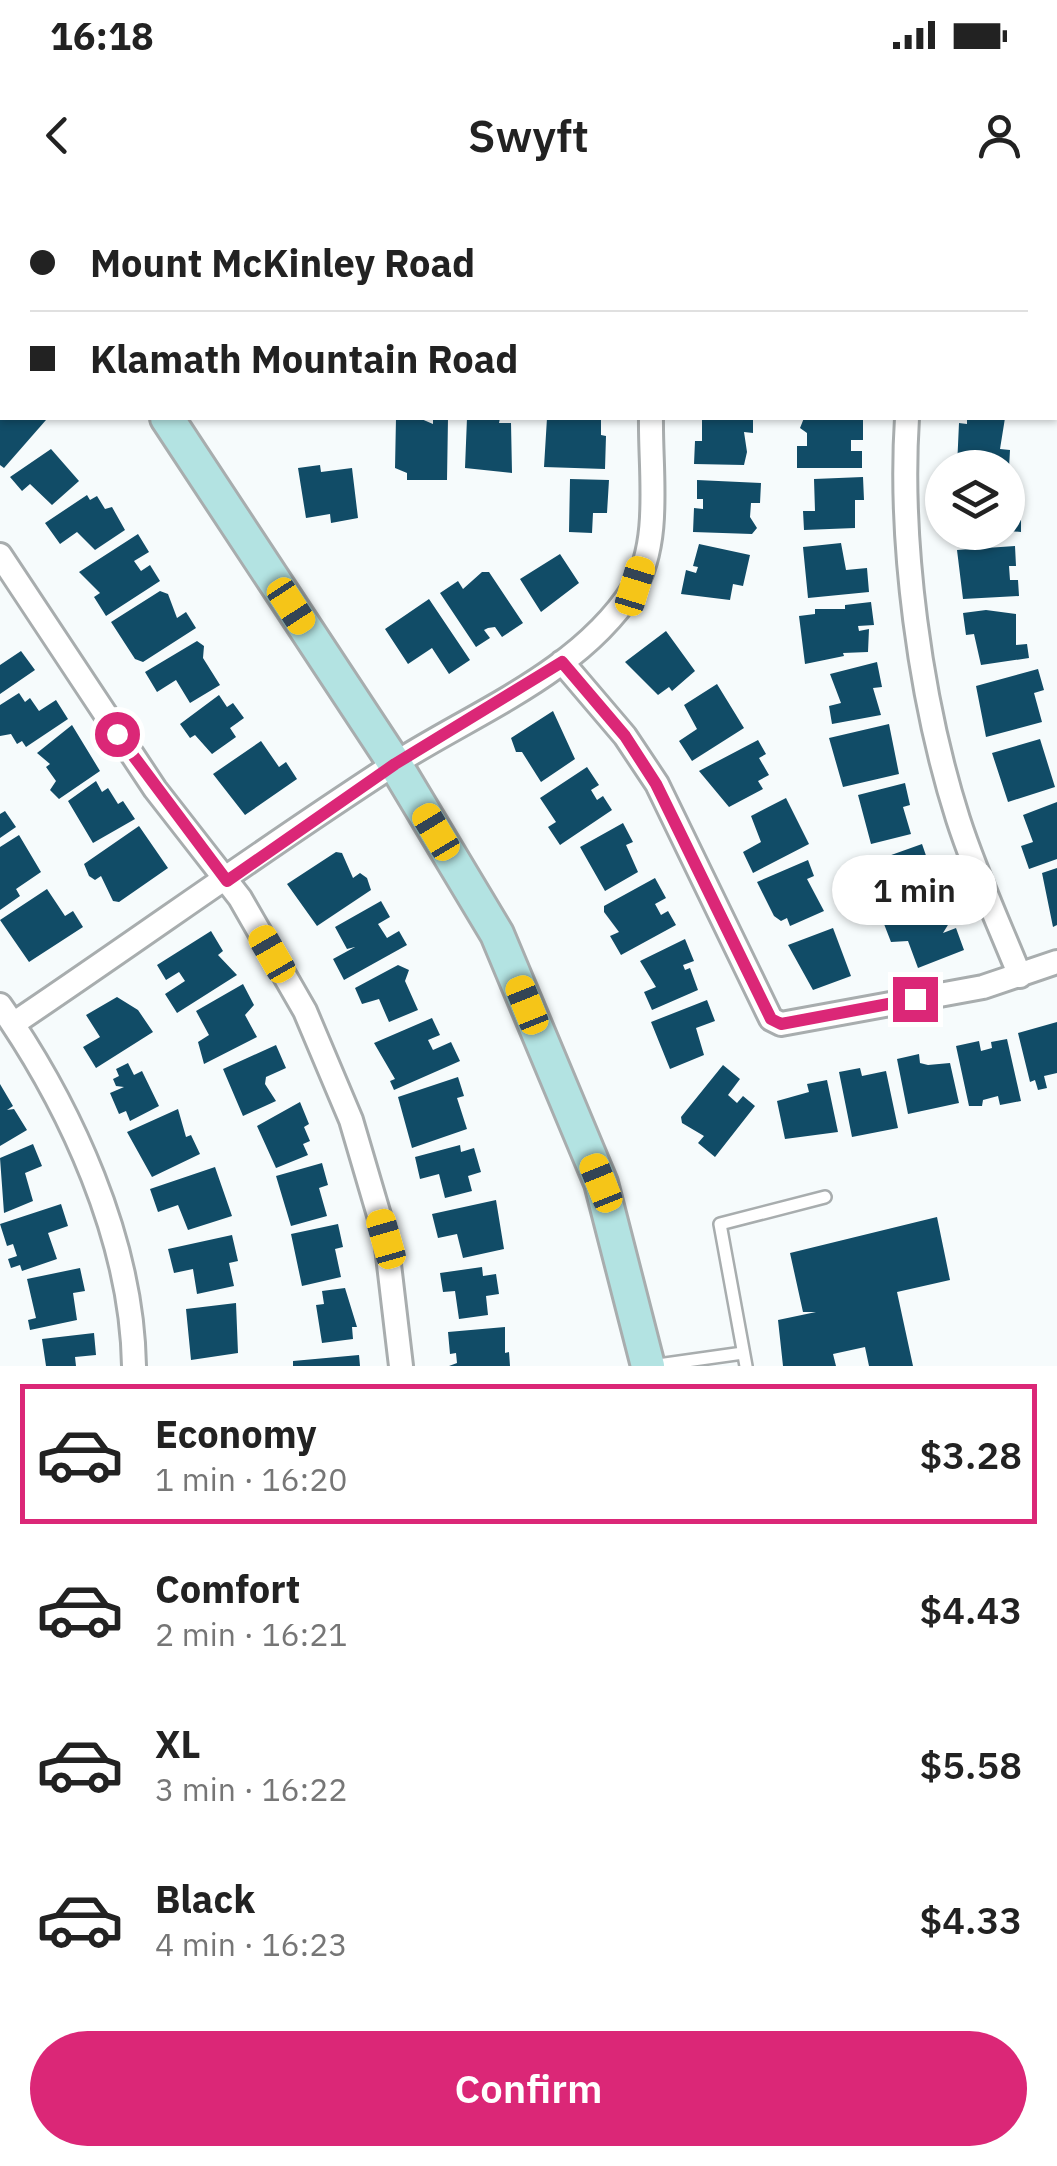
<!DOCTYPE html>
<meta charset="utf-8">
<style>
:root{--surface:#fff;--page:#f2f2f2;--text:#222;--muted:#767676;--line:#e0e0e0;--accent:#db2777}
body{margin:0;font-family:"IBM Plex Sans",sans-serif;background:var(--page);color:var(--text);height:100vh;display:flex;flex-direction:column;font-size:38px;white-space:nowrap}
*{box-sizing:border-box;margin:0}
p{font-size:32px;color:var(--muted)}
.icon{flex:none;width:55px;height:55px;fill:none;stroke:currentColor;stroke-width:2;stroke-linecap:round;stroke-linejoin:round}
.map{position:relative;height:1166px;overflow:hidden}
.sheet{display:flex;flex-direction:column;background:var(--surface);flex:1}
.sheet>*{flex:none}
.hud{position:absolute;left:0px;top:0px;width:1058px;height:220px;box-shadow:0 2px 8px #0004;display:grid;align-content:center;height:220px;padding:0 30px;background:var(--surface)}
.buttons{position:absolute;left:925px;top:250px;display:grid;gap:20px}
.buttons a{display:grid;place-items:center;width:100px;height:100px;border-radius:50%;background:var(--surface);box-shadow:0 2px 8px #0004;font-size:50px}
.end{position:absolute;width:45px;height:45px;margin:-22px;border:12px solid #db2777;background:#fff;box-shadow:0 0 0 5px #fff}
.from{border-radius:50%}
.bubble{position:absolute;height:70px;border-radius:35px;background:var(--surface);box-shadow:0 2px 8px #0004;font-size:32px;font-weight:600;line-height:70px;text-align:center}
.car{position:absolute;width:30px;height:60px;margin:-30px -15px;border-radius:12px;box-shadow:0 0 8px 2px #0007;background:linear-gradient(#f5c518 24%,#345 0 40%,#f5c518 0 76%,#345 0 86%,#f5c518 0)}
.hud b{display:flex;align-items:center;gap:35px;height:95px;font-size:38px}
.hud b+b{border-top:2px solid var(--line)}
.hud i{width:25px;height:25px;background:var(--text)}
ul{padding:18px 0 0;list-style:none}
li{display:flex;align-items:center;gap:30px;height:140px;margin:0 20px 15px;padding:0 10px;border:5px solid transparent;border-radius:0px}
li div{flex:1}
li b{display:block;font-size:38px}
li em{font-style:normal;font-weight:600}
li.selected{border-color:var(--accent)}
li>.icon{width:90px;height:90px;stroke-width:1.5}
.button{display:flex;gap:20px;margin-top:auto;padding:20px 30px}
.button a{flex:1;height:115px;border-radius:60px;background:var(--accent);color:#fff;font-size:40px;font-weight:600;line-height:115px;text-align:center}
.status{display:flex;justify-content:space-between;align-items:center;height:70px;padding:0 50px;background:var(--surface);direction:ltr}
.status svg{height:28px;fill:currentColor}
header{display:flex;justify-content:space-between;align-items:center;height:130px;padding:0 30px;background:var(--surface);font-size:45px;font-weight:600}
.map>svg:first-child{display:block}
.building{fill:#114c67}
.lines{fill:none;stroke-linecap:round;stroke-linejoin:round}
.lane-casing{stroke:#a8adae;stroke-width:16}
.street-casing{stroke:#a8adae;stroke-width:28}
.secondary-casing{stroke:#a8adae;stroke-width:38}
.lane{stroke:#fff;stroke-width:11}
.street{stroke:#fff;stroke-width:22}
.secondary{stroke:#b3e3e2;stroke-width:32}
.route{stroke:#db2777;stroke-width:12}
</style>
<div class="status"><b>16:18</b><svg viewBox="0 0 49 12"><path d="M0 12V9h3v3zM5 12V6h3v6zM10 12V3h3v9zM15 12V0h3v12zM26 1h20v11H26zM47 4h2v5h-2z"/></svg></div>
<header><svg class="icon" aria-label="back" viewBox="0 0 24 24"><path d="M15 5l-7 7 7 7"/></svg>Swyft<svg class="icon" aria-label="person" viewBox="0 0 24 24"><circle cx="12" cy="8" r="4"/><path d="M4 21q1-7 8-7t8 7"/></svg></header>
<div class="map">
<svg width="1057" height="1166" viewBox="0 0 1057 1166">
<rect width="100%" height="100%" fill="#f6fbfc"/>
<path class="building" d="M0,218L46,220L4,268L0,265Z
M396,218H419L433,224V218H448L447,280H407V273L395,268Z
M467,218H500L499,223H511L512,273L465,268Z
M547,218H601V235L606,236L605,269L544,267Z
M753,218V233L744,232L747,252L744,265L694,264L695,241H702V219Z
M804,218H863V240H851V251H862V268H797V246H807V233L800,228Z
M967,218H1005L1000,249L1010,250L1009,268L957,267L959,223L967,224Z
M51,249L79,281L52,305L30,284L22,291L10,277Z
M320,265L321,272L352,268L358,318L331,323L330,314L306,318L298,268Z
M863,277L864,300H855V328L804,330L803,311H815L814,279Z
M570,279L609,280L607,313H593L592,333L569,332Z
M697,280L761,283L760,303H751L750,317L757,328L752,334L693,332L694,308L703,309V299H697Z
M87,295L90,300L97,296L105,309L112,307L125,330L95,350L77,332L60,344L45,323Z
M1008,308L1021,309V332L1008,331Z
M138,334L149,352L134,361L141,371L150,365L160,381L106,416L94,397L100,393L79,372Z
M841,343L846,370L867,368L869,392L808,398L803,347Z
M699,344L750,355L743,386L733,384L730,400L681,394L686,370L696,373L698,367L693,366Z
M1015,346L1016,366H1009L1010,380H1018L1019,396L963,399L957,350Z
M560,354L579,383L541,412L520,379Z
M482,372H489L523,423L502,437L495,427L488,428L484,430L490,438L476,447L440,393L458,381L463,389Z
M160,391L168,394L177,418L186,412L196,428L143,462L135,459L111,422Z
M429,399L470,460L449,474L432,448L408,464L385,429Z
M871,402L874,425L858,426L859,431L869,429L868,452L843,453L844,456L805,464L799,416L815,414V409H845V405Z
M986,410L1016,414V445L1027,444L1029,458L981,465L974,434L966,435L963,413Z
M666,431L695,471L672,491L669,487L658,495L625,462Z
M197,441L204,446L203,458L220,485L190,503L176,480L157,492L145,472Z
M21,451L35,470L0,494V465Z
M877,462L882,487L873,488L881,515L832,524L829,506L841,503L830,474Z
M1038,469L1044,490L1034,493L1042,522L986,537L976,486Z
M717,484L744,528L692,561L679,541L697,529L684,505Z
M19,493L25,502L30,498L39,511L56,500L68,519L26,547L22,541L17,544L11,534L0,536V505Z
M219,495L227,507L233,503L244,518L230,528L236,537L212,554L195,535L190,538L180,524Z
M553,511L575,559L541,582L522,552H516L511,538Z
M889,524L899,574L843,587L829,538Z
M72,525L100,571L59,599L50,590L56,581L46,567L50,564L37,553Z
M1040,539L1055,587L1008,602L992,553Z
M758,540L766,554L759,558L769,575L758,581L763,589L729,607L699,571Z
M261,541L279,567L286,562L297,579L245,615L213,574Z
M587,567L599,585L591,590L597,600L603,596L612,610L560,645L548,627L556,622L540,598Z
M96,581L102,592L108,588L118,604L123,601L135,619L93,643L68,601Z
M905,583L910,605L903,607L911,634L871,644L858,595Z
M786,598L809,644L753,673L743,652L761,642L751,616Z
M1057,602V659L1029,669L1021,646L1033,642L1023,615Z
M5,611L16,627L0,638V614Z
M623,623L633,642L626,645L638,672L605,691L580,647Z
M139,626L168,668L119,702L113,701L101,676L95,680L89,676L84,664Z
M19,635L41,672L16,689L20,696L0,710V647Z
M922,644L939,693L878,715L866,664Z
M336,652L342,653L353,678L360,673L367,678L371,690L317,726L287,684Z
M808,660L814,676L807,679L824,711L790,726L787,718L781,721L774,716L757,682Z
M1057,668V725L1053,727L1042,673Z
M655,678L666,698L655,704L661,715L668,711L676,725L621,755L610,736L619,732L604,712V706Z
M47,689L65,716L73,711L83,727L29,762L0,720Z
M381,701L390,717L378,724L387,738L399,731L407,745L344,780L333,759L355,747L347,749L335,727Z
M944,702L951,720L943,733L956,728L964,750L918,768L908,741L891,742L884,724Z
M833,728L851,776L813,790L788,745Z
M211,731L223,751L218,755L237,775L177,813L165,794L185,781L179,772L166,780L157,765Z
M685,739L694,761L683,765L685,770L690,768L698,790L652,810L644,792L656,787L640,761Z
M398,765L409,770L405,781L418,810L389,822L379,799L362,804L355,788Z
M243,784L254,805L245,815L257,837L204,864L198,842L209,835L196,811Z
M117,797L138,810L153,832L96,868L83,847L100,837L86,815Z
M707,800L715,821L696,828L704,855L670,869L651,822Z
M432,818L440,835L428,840L433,850L451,842L460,861L394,890L390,881L395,879L374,843Z
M1057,822V873L1044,876L1047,888L1038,890L1035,880L1030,882L1018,833Z
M1007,839L1021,901L1000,905L998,896L983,900L982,906H969L956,846L979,841L981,851L992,848L991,842Z
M276,845L286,868L266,877L265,884L276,901L243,916L223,869Z
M919,854L920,863L928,865L950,863L959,903L908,914L897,859Z
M128,863L134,875L142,871L159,906L130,921L126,911L119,914L110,893L124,887L116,886L113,879L119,876L116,869Z
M723,865L740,879L728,895L737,903L743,896L755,906L715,957L698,943L704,936L682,923L681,917Z
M860,868L862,876L886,871L898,928L852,937L839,872Z
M458,877L464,896L457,898L467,929L412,948L398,897Z
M827,880L838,932L785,939L777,901L809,892L807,884Z
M0,884L13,906L7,910L14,909L27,930L0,946Z
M300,902L309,924L304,927L310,941L303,944L308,955L276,968L257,926Z
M178,909L186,937L191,935L200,954L152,977L127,932Z
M33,944L42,966L25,973L33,1001L4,1013L0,958Z
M460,945L461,952L474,948L481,972L468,976L472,991L445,998L439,974L420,979L415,957Z
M322,963L328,985L319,988L327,1016L291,1026L276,976Z
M215,967L232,1016L188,1030L178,1005L158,1012L150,989Z
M496,1000L504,1049L463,1058L457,1034L438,1038L432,1014Z
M61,1004L68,1026L48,1033L57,1059L22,1071L20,1065L11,1068L8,1059L17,1056L13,1044L7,1046L0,1024Z
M937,1017L950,1080L897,1092L913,1166H869L865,1147L833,1154L836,1166H783L778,1120L816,1112H803L790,1053Z
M338,1024L343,1047L335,1049L341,1077L302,1086L291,1034Z
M232,1035L238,1061L229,1063L234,1086L197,1094L193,1069L174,1073L168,1049Z
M482,1067L483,1076L496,1074L499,1094L486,1096L488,1115L459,1119L455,1091L443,1092L440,1073Z
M80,1068L85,1091L73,1093L77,1120L30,1130L28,1120L36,1118L27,1079Z
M345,1088L357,1127H352L353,1139L322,1143L316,1105L324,1104L322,1091Z
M236,1103L238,1153L191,1160L186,1109Z
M505,1127V1153L509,1152L510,1166H449L457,1163L456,1153L450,1154L448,1132Z
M94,1133L96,1155L75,1157L76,1166H46L42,1139Z
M359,1155L360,1166H293V1161Z"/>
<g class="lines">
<defs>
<path id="lane" d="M651,1166L743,1153
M746,1166L720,1024L825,997"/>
<path id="street" d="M1055,186H1057
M907,218C899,342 920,500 958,619C975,672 999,724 1020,776
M0,355L155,589L240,698L305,811L351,920L386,1039L401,1166
M562,462L625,536L657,584L771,819L781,824L983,787L1057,762
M0,805C71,907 132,1040 134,1166
M13,824C141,738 266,647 396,563C476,512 580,472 633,389C662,343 650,270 651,218"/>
<path id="secondary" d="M24,0L25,2
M167,218L395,564L497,734L601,983L648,1166"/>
</defs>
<use href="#lane" class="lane-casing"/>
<use href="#street" class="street-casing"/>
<use href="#secondary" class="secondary-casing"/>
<use href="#lane" class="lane"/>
<use href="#street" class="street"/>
<use href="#secondary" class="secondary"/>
</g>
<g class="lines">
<path class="route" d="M117,534L227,681L395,564L562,462L625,536L656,584L771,819L781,824L915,799"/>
</g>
</svg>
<div class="buttons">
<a><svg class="icon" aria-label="layers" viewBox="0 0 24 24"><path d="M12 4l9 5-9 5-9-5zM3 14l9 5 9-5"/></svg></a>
</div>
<i class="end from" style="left:117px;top:534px"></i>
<i class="end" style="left:915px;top:799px"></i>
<div class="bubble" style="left:832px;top:655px;width:165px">1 min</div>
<i class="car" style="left:635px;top:386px;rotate:17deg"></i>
<i class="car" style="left:291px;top:406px;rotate:147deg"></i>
<i class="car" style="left:436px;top:632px;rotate:329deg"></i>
<i class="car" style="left:272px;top:754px;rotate:330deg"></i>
<i class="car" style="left:527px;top:805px;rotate:338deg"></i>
<i class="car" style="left:601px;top:983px;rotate:338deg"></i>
<i class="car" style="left:386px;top:1039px;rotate:344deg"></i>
<div class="hud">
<b><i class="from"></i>Mount McKinley Road</b>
<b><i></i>Klamath Mountain Road</b>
</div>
</div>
<section class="sheet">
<ul>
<li class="selected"><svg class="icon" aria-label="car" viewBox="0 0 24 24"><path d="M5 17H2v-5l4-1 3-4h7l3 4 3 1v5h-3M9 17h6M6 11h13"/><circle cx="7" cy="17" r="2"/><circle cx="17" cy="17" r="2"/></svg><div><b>Economy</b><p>1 min · 16:20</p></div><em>$3.28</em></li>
<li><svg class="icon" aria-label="car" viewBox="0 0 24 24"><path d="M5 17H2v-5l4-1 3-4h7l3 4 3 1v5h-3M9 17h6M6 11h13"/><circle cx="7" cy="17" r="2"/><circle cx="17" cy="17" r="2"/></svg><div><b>Comfort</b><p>2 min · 16:21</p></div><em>$4.43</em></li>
<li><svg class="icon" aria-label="car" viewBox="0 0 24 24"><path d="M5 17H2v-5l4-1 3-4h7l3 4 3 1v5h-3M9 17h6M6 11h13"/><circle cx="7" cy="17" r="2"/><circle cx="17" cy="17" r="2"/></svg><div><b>XL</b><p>3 min · 16:22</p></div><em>$5.58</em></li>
<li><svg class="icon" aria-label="car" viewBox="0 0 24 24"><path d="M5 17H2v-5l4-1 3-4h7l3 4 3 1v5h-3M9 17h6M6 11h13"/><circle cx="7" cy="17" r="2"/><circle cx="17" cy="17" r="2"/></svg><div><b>Black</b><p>4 min · 16:23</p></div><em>$4.33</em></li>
</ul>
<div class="button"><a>Confirm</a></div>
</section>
